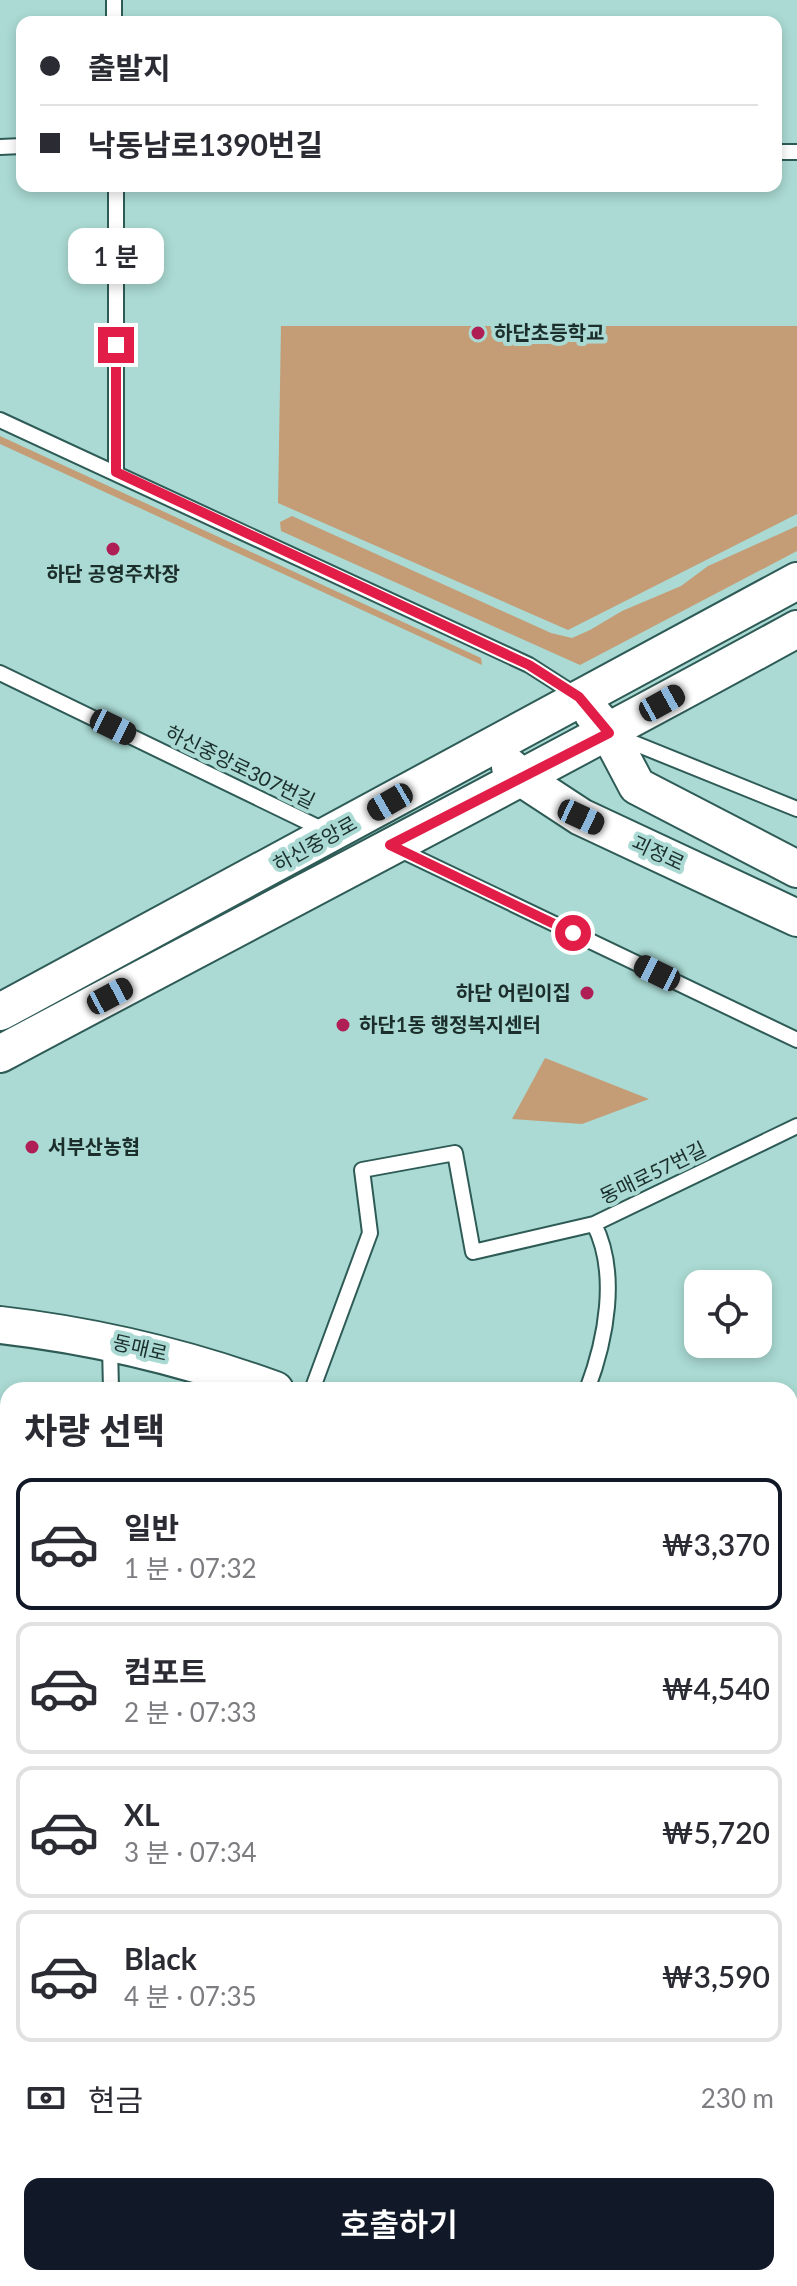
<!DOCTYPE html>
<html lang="ko">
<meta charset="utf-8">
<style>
:root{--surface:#fff;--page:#f2f2f3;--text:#2b2b33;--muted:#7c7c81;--line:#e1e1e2;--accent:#111827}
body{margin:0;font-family:Lato,"Noto Sans KR",sans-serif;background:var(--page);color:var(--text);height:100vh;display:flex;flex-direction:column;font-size:30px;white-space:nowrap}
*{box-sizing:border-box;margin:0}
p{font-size:26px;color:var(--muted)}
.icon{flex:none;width:44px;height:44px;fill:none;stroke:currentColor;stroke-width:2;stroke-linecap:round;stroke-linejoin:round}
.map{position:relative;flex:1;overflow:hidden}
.details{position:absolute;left:0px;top:1382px;width:798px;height:904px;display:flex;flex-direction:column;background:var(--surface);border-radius:24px 24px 0 0;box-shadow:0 4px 12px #0003}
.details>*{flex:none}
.banner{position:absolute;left:16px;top:16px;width:766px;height:176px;border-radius:16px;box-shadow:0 4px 12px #0003;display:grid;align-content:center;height:176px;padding:0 24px;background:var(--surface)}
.tools{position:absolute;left:684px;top:1270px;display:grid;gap:16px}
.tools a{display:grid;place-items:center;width:88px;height:88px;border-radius:16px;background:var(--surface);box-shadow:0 4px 12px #0003;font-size:40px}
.end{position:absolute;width:36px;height:36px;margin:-18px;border:10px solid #e11d48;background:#fff;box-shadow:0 0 0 4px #fff}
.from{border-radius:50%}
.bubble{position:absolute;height:56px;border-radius:16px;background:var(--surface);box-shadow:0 4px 12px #0003;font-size:26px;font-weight:600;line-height:56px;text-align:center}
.car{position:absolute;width:24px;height:48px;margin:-24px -12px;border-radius:10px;box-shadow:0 0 6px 2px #0007;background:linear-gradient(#222 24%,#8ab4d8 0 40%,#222 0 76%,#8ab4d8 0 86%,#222 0)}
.banner b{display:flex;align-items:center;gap:28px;height:76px;font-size:30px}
.banner b+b{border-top:2px solid var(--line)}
.banner i{width:20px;height:20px;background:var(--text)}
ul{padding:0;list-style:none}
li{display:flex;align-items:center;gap:24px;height:132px;margin:0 16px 12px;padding:0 8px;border:4px solid var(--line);border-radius:16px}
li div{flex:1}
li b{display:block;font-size:30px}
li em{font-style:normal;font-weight:600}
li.on{border-color:var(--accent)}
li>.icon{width:72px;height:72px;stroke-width:1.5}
h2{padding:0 24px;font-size:36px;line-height:96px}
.pay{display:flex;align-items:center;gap:20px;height:88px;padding:0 24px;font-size:30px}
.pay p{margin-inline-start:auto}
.button{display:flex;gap:16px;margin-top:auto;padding:16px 24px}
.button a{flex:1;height:92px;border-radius:16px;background:var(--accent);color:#fff;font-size:32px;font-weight:600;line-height:92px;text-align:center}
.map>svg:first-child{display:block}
.green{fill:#c49d77}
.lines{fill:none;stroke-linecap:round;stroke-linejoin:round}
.service-casing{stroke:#2e5b56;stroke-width:18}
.tertiary-casing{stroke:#2e5b56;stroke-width:40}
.service{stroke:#fff;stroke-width:14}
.tertiary{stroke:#fff;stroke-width:36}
.route{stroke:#e11d48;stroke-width:10}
.poi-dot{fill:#af1f56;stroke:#aadad3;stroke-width:3}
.labels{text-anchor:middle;stroke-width:8;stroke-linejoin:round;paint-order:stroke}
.poi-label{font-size:20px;font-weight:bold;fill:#1b2e2b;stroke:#aadad3;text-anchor:start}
.street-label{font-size:20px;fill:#1b2e2b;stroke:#aadad3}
</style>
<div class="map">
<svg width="797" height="2286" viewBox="0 0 797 2286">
<rect width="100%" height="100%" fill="#aadad3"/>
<path class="green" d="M281,326H797V514L568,630L278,503Z
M0,436L481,658L482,665L0,444Z
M292,516L551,633L572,638L590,630L622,611L681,586L708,566L797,526V551L580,665L281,531L280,522Z
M545,1058L649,1099L582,1124L512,1119Z
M790,1883H797V1999L790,1997Z
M8,2059V2278H790V2222L797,2224V2286H0V2060Z"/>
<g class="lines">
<defs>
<path id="service" d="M114,0V22
M0,147L22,146
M776,152H797
M116,186V472
M0,420L529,665L579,697
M0,673L326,831
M619,737L797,809
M398,849L797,1040
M110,1346L111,1390
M312,1390L370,1233L362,1170L455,1153L473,1252L594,1224
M587,1390C606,1340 619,1273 594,1224L797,1126
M790,1668L797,1670
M0,1690L8,1695
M790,1867L797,1866
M790,2101L797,2102"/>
<path id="tertiary" d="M593,714L609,733L637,786L797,869
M510,767L523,779L581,817L797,918
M0,1012L797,581
M0,1054C265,912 533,774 797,629
M0,1325C97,1336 184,1357 275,1390
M790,1567L797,1570"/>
</defs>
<use href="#service" class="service-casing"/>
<use href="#tertiary" class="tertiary-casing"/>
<use href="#service" class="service"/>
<use href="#tertiary" class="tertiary"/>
</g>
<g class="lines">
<path class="route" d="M116,345V472L529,665L579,697L609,733L390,845L573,933"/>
</g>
<g class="poi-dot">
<circle cx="478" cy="333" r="8"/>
<circle cx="113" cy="549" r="8"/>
<circle cx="587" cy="993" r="8"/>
<circle cx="343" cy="1025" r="8"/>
<circle cx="32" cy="1147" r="8"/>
</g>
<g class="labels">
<g class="poi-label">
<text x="494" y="340">하단초등학교</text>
<text x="113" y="581" text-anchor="middle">하단 공영주차장</text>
<text x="571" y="1000" text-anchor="end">하단 어린이집</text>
<text x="359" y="1032">하단1동 행정복지센터</text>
<text x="48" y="1154">서부산농협</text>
</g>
<g class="street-label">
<text transform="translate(240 767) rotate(26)" y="7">하신중앙로307번길</text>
<text transform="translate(315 844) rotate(-29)" y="7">하신중앙로</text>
<text transform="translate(658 853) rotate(25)" y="7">괴정로</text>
<text transform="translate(653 1173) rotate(-26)" y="7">동매로57번길</text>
<text transform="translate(140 1348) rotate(13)" y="7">동매로</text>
</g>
</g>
</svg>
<div class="tools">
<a><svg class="icon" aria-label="locate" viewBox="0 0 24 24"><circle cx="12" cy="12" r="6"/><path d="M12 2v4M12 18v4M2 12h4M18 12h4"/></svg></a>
</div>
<i class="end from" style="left:573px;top:933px"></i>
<i class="end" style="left:116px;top:345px"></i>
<div class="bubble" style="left:68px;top:228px;width:96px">1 분</div>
<i class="car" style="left:662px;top:703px;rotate:61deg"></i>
<i class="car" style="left:113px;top:727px;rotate:116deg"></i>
<i class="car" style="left:390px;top:802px;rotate:240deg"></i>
<i class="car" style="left:581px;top:817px;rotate:115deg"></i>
<i class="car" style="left:657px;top:973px;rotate:296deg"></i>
<i class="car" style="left:110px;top:996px;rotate:62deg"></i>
<div class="banner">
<b><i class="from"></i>출발지</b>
<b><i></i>낙동남로1390번길</b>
</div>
<section class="details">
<h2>차량 선택</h2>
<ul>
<li class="on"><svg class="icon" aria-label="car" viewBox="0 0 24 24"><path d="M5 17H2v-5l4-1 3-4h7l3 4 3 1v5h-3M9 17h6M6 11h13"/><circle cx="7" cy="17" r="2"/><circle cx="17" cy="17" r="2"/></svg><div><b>일반</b><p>1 분 · 07:32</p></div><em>₩3,370</em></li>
<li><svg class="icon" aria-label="car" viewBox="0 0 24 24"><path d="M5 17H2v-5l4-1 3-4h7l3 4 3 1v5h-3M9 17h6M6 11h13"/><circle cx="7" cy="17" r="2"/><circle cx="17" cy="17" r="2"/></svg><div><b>컴포트</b><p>2 분 · 07:33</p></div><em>₩4,540</em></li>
<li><svg class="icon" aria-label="car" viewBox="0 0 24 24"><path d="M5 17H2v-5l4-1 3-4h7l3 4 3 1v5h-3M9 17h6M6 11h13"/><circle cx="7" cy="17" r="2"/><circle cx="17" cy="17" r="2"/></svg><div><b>XL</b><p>3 분 · 07:34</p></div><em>₩5,720</em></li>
<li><svg class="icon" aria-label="car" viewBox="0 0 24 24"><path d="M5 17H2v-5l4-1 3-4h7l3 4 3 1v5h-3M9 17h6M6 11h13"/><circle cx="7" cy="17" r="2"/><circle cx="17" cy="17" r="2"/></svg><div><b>Black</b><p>4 분 · 07:35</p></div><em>₩3,590</em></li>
</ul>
<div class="pay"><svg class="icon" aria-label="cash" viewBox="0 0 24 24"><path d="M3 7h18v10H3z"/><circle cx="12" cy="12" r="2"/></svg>현금<p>230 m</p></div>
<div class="button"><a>호출하기</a></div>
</section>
</div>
